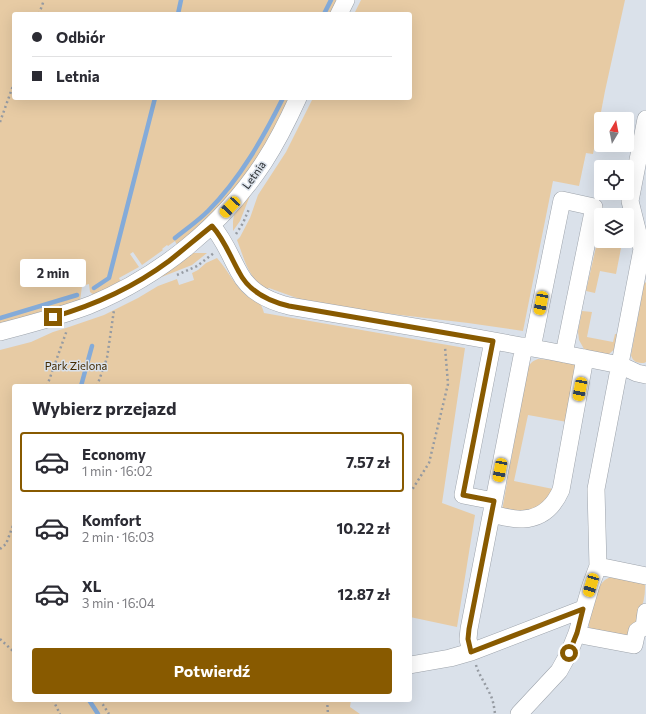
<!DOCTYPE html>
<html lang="pl">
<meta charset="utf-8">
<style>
:root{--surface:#fff;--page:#f2f2f3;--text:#2b2b33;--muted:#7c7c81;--line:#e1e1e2;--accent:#885a00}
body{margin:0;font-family:Commissioner,sans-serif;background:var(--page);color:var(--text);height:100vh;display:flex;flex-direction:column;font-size:15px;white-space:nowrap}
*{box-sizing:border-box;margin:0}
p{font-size:13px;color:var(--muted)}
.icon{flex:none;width:22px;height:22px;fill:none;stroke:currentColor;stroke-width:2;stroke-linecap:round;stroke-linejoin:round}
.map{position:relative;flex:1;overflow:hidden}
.panel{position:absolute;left:12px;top:384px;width:400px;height:318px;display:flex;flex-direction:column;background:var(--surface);border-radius:4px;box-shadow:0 4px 16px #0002}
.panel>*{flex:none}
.hud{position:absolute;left:12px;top:12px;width:400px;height:88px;border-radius:4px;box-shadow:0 4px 16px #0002;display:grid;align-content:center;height:88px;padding:0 20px;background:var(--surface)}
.needle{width:26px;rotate:10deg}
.fabs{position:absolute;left:594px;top:112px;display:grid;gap:8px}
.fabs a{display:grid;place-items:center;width:40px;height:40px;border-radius:4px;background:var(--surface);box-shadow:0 4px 16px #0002;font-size:20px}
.end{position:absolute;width:18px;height:18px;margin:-9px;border:5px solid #885a00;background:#fff;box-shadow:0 0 0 2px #fff}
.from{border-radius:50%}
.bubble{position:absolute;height:28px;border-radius:4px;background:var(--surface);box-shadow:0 4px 16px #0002;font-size:13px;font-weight:700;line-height:28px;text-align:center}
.car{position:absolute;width:12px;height:24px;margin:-12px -6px;border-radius:5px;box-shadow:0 0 3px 1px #0007;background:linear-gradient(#f5c518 24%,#345 0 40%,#f5c518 0 76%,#345 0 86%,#f5c518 0)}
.hud b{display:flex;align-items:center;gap:14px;height:38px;font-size:15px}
.hud b+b{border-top:1px solid var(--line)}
.hud i{width:10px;height:10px;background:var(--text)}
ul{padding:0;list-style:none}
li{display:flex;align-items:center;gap:12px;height:60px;margin:0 8px 6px;padding:0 12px;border:2px solid transparent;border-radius:4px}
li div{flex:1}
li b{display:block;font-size:15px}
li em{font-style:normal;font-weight:700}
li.active{border-color:var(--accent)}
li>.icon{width:36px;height:36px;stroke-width:1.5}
h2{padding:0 20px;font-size:18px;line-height:48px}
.cta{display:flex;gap:8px;margin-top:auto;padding:8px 20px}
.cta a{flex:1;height:46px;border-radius:4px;background:var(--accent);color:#fff;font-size:16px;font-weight:700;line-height:46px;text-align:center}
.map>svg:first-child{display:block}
.green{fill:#e7cba4}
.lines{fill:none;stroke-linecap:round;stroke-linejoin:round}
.stream{stroke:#84abd9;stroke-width:4.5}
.minor-casing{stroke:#9da3ab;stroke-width:18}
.path{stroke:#969ba2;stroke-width:2.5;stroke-dasharray:2 3;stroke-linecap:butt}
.minor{stroke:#fff;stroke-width:17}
.route{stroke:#885a00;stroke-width:5}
.labels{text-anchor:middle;stroke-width:3;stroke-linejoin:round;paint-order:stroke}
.street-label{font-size:11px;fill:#292c2f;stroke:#dae1ea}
.park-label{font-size:11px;fill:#432a00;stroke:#dae1ea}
</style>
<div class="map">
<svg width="646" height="714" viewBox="0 0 646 714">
<rect width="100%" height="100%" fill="#dae1ea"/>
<path class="green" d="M0,0H339L332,14H14V98H290L264,148L247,173L212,214L177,245L175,241L168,246L167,245L162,249L163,250L142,265L133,252L130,254L139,267L119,278L121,282L94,295L90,292L89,284L82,286L80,301L0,325Z
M361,0H625L605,91L593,154L586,153L579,186L553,181L523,331L468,323L316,305L269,288L266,290C247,276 245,260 237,240L240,237L250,218L258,195L286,152L313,98H410V14H354Z
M251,193L240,221L233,231V221L234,215Z
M601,225V241H622V243L616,274L600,271L595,293L586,291Z
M191,253H207L192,265L154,280Z
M217,258C228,270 234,285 247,296C251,299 256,301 260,304C262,306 263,310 264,313L465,348L442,503L475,515L457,627L410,617V386H14V700H351L350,707L360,714H0V350L31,342L53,332L69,327L104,315L138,298L158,286L177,279L179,285L194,280L192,273L198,270L206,263Z
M646,282V362L644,363C637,363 633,362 631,355L644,284Z
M582,311L592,312L587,337L613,342L615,334L620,335L618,346L609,354L602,355L594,354L584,349L579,340L578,331Z
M538,359C549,360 570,360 579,368L567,422L528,415L514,481L553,489L555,491L531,514L502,511L526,374C529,366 529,362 538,359Z
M613,576L640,580L645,584C646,604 637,621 628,638L590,630C589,626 588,623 589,620C590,612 597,589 602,583C605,579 609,578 613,576Z"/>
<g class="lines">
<path class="stream" d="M178,14L181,0
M324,14L331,0
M175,238C186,229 198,221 208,211C240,179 263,138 283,98
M94,288L109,278L155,98
M0,318L77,295
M81,386L92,346
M89,700L98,714"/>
<defs>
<path id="minor" d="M339,14L346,0
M646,119L630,201L642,249L596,489L598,566L646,576
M212,226C224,239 230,256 239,272C249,292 268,301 289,306L444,332L549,351L620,365L637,373L646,375
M0,332C30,324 61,316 90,305C160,276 222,226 264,162C277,142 288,120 298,98
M493,341L463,495L494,501
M532,348L562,200L594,207L564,354
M492,514C501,516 514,520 523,519C542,518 554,506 561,490L585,358
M577,633L586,636L634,645L637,631L644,627L646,612
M471,652L468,639L469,629L524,346
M410,665L450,658L471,652L583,609
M519,714L559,671L569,653L577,633L591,585L598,566"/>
</defs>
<use href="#minor" class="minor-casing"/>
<path class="path" d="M39,14L44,0
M0,122L14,83
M236,234L243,223L249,209
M177,275L197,266L214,253
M47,386L67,330
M97,386L107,358L114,310
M410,493L429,463L448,384L445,347
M0,549L6,544L14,523
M0,639L14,652
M476,665C479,675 485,683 489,692C493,699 494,706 495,714
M53,700L60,714
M100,700L109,714
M327,700L328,714"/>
<use href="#minor" class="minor"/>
</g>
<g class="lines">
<path class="route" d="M53,317C95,305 134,287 169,261C183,250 197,238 212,226C224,239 230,256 239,272C249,292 268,301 289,306L493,341L463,495L494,501L469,629L468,639L471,652L583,609L577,633L569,653"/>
</g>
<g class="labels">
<g class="street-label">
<text transform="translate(254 175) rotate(-54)" y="4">Letnia</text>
</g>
<g class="park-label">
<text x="76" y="370">Park Zielona</text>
</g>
</g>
</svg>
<div class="fabs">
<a><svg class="needle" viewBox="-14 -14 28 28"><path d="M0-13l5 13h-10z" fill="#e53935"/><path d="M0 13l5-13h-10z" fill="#7c7c81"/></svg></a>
<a><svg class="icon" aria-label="locate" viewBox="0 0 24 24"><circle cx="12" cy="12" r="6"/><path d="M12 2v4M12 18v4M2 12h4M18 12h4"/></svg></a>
<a><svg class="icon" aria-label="layers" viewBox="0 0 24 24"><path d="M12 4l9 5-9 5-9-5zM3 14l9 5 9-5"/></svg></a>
</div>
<i class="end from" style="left:569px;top:653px"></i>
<i class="end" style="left:53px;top:317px"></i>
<div class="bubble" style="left:20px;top:259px;width:66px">2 min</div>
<i class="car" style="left:230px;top:207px;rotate:223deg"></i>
<i class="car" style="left:541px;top:303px;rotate:191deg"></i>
<i class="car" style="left:580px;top:389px;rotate:191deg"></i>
<i class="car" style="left:500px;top:470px;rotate:191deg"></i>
<i class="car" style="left:591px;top:585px;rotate:197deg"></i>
<div class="hud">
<b><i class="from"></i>Odbiór</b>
<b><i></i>Letnia</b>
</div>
<section class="panel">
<h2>Wybierz przejazd</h2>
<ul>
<li class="active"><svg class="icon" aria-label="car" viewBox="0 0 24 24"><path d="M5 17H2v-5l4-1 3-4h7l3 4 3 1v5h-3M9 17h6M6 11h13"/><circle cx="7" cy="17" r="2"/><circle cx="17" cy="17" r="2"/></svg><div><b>Economy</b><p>1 min · 16:02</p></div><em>7.57 zł</em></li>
<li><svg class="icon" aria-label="car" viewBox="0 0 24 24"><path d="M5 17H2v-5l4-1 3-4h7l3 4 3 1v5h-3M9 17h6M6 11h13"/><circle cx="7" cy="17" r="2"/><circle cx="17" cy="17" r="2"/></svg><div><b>Komfort</b><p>2 min · 16:03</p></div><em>10.22 zł</em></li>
<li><svg class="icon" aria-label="car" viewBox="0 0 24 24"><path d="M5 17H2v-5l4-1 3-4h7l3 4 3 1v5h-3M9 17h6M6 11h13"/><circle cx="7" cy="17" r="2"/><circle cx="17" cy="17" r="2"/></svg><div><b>XL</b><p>3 min · 16:04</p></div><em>12.87 zł</em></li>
</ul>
<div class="cta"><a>Potwierdź</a></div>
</section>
</div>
